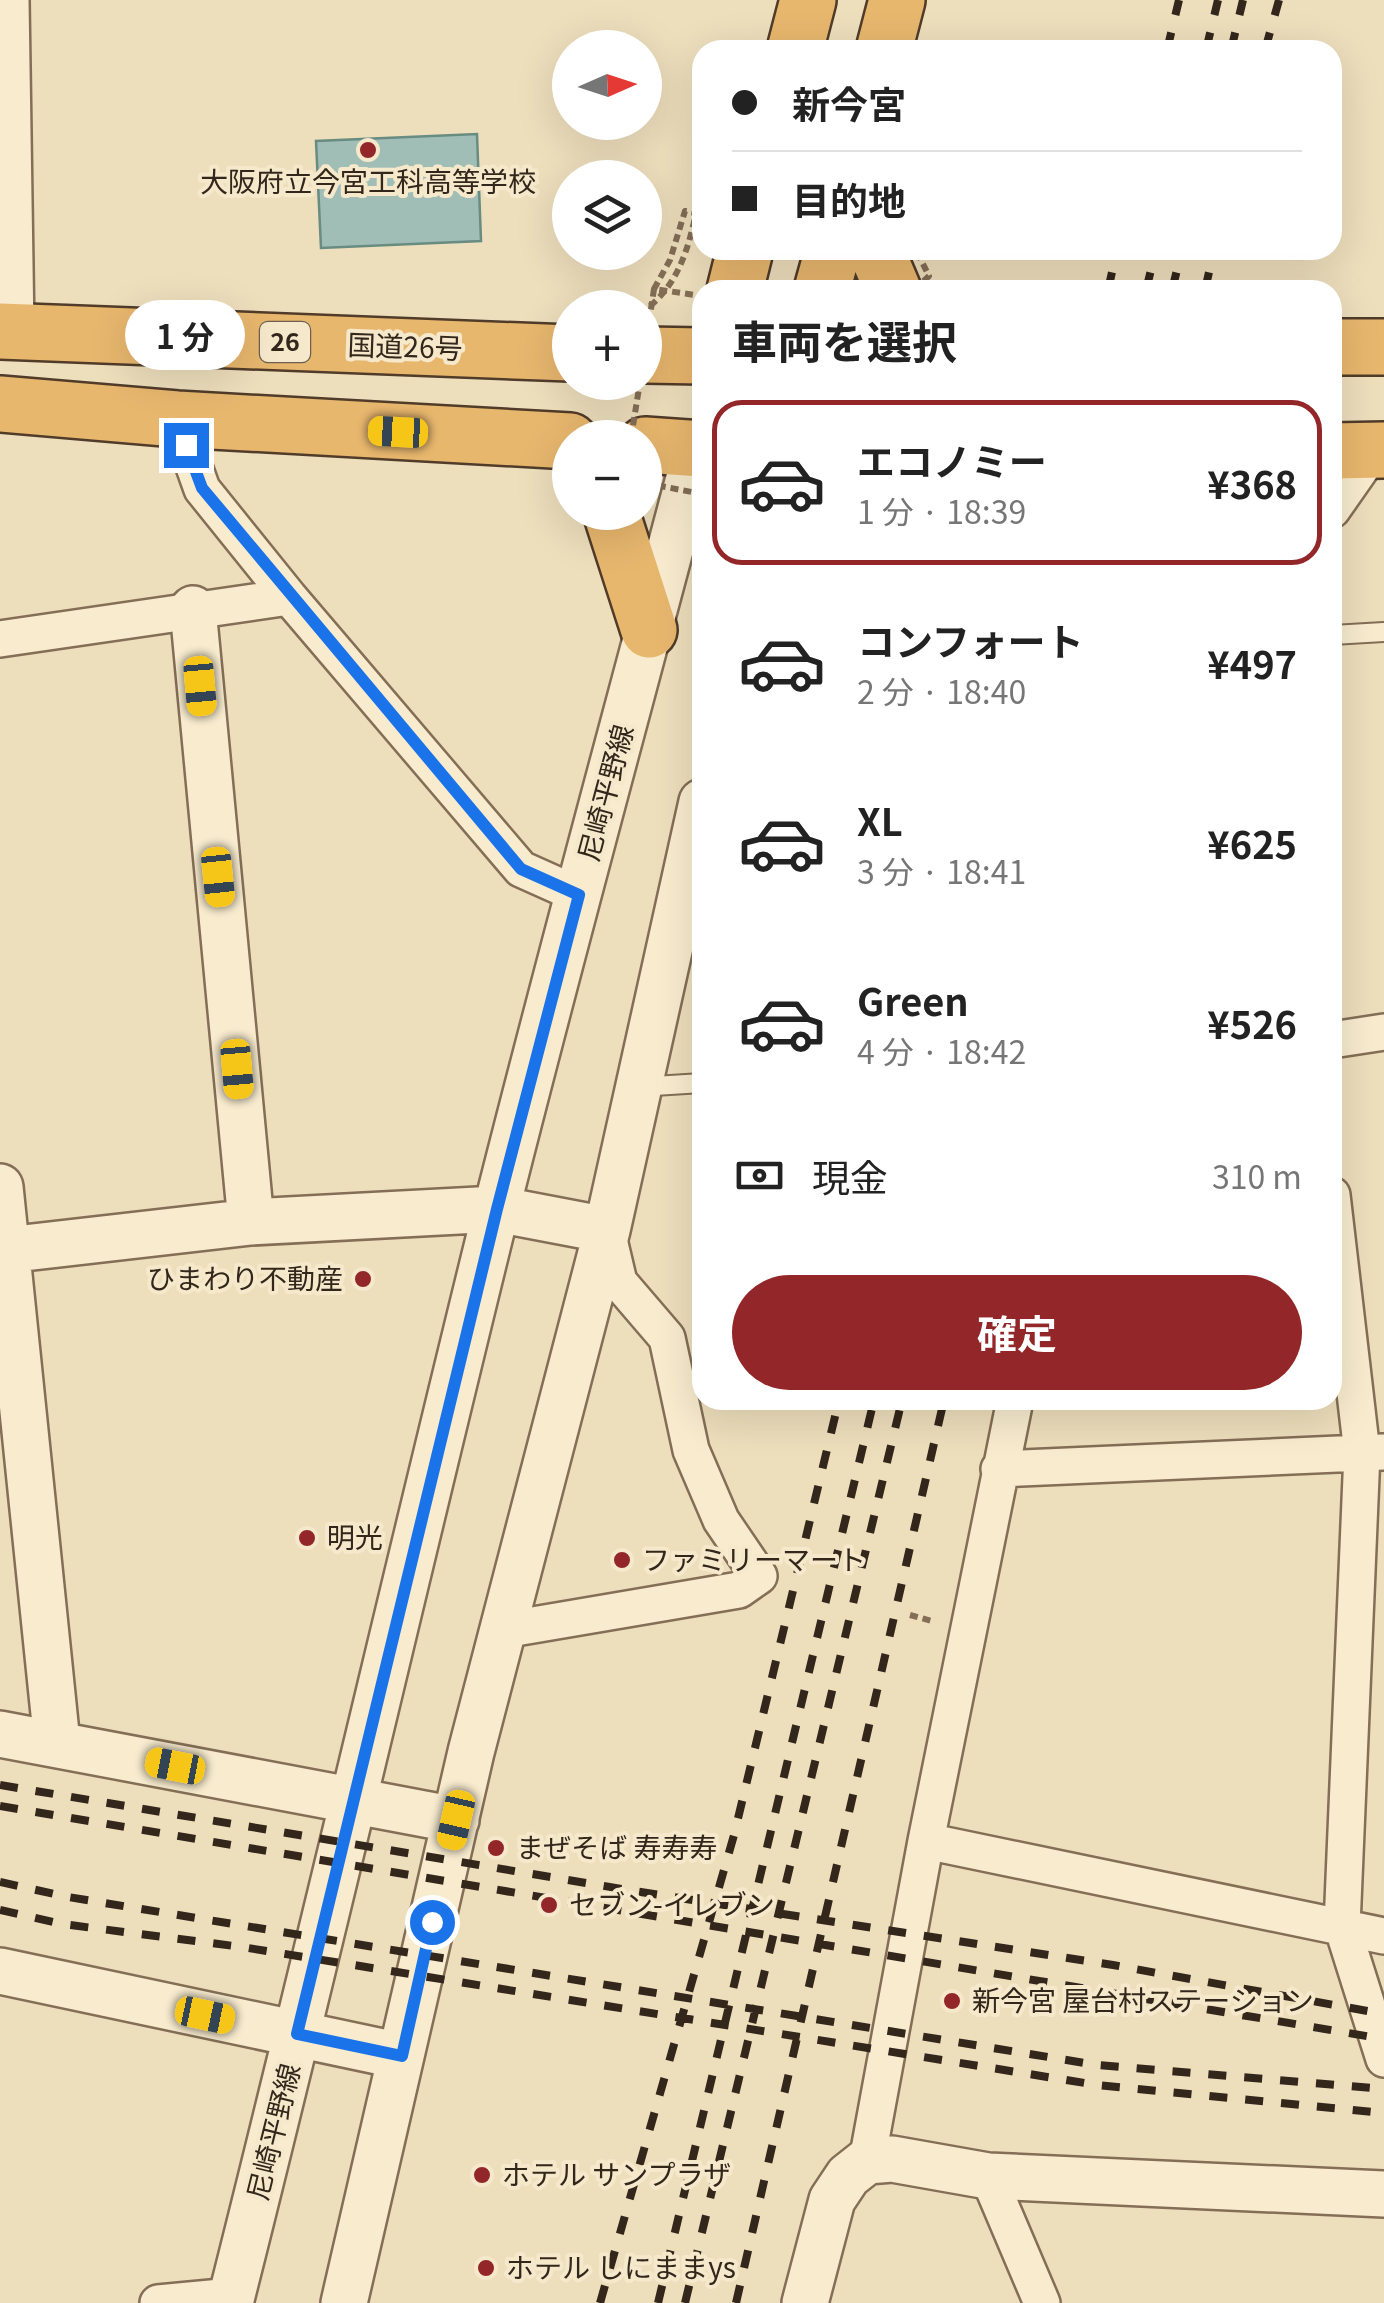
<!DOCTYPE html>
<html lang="ja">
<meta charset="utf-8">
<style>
:root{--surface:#fff;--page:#f6f6f6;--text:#222;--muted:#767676;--line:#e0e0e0;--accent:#932628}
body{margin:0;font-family:Georgia,"Noto Sans JP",serif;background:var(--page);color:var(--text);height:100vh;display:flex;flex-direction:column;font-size:38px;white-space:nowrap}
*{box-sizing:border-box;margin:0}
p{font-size:32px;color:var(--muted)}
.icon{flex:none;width:55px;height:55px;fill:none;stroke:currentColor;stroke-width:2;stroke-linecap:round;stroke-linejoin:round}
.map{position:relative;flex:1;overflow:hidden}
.sheet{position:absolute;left:692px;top:280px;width:650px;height:1130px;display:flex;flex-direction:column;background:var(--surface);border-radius:30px;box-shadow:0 10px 40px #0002}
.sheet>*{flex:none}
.banner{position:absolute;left:692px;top:40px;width:650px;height:220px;border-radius:30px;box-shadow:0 10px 40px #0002;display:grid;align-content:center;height:220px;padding:0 40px;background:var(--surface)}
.needle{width:65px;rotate:87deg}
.fabs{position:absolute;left:552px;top:30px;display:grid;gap:20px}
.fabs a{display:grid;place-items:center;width:110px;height:110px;border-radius:50%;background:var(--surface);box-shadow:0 10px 40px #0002;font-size:50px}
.end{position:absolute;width:45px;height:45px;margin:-22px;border:12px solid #1a73e8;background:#fff;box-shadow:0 0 0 5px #fff}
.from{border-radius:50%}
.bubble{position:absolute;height:70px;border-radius:35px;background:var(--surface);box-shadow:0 10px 40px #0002;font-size:32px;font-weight:700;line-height:70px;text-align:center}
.car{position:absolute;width:30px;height:60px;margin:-30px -15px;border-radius:12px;box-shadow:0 0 8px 2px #0007;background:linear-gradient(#f5c518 24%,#345 0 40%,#f5c518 0 76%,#345 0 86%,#f5c518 0)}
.banner b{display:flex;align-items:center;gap:35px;height:95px;font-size:38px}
.banner b+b{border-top:2px solid var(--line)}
.banner i{width:25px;height:25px;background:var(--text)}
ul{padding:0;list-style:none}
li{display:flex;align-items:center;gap:30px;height:165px;margin:0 20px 15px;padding:0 20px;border:5px solid transparent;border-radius:30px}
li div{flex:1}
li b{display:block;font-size:38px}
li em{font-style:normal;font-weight:700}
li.selected{border-color:var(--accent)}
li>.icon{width:90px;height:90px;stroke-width:1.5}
h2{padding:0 40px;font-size:45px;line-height:120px}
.pay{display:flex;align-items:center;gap:25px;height:110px;padding:0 40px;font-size:38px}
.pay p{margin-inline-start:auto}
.cta{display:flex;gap:20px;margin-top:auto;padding:20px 40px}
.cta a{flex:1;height:115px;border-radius:60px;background:var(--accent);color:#fff;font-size:40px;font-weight:700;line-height:115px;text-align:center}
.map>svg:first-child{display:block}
.water{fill:#a0beb5;stroke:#688b82;stroke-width:2.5}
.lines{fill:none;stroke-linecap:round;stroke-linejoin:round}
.service-casing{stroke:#846e56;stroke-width:22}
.minor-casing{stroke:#846e56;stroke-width:40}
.tertiary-casing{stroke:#846e56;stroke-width:50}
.trunk-casing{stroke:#513c2a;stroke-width:60}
.path{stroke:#846e56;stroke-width:6;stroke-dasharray:8 5;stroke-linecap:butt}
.service{stroke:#f8ebce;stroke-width:18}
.minor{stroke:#f8ebce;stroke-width:35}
.tertiary{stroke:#f8ebce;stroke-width:45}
.trunk{stroke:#e8b76e;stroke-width:55}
.rail{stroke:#33261b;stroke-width:8;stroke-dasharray:18 18;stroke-linecap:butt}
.path-bridge{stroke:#846e56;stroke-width:6;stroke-dasharray:8 5;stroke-linecap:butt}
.route{stroke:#1a73e8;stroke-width:12}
.poi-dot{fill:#932628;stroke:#f5e8cb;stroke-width:4}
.labels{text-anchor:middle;stroke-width:8;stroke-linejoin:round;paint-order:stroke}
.shield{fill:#f5e8cb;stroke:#6d6050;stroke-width:2.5}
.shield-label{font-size:25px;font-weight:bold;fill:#33261b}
.poi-label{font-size:28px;fill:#33261b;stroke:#f5e8cb;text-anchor:start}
.street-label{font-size:28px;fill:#33261b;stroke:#f5e8cb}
</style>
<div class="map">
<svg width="1384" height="2303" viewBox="0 0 1384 2303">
<rect width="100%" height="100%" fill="#eddebc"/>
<path class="water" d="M477,134L481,241L321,248L316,141Z"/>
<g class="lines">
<defs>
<path id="service" d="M1332,635L1384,632
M638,1087L702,1083"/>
<path id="minor" d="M177,419L202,489L289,597L521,869L579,895
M1332,510L1374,450
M0,639L289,597
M1332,1040L1384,1032
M1332,1195L1362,1453L1342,1926L1384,2059
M999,1469L1383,1452
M504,1630L739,1590L759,1576L721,1520L691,1450L667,1338L619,1282L607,1231
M926,1841L1384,1936
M867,2161L926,1841L1015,1400
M988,2176L1042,2303
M158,2303L232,2296"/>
<path id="tertiary" d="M6,0L11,332
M193,609L251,1222
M0,1187L57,1743
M6,1250L251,1222L497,1209L607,1230
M0,1734L456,1820
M0,1971L401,2056
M230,2303C322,1940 406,1574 496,1211C560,956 630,702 697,448
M344,2303L471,1752L607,1230L702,802
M805,2303L832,2200L848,2176L867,2161L892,2159L988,2176L1384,2194"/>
<path id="trunk" d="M795,50L808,0
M884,50L897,0
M876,250L893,290
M735,290L745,250
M822,290L833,250
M0,331L570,353
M1332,347H1384
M645,355L702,356
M0,404L177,419L570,441
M645,445L702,449
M1332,451L1384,450
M611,512L649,630"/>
</defs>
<use href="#service" class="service-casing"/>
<use href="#minor" class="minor-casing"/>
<use href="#tertiary" class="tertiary-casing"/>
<use href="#trunk" class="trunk-casing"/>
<path class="path" d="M654,289L670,260L685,211L696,213
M650,306C686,276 692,230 702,186
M910,1615L932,1621"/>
<use href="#service" class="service"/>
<use href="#minor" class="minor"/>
<use href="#tertiary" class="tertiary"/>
<use href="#trunk" class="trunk"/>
<path class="rail" d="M1167,50L1179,0
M1206,50L1218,0
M1231,50L1243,0
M1265,50L1279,0
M1108,290L1117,250
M1146,290L1156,250
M1172,290L1182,250
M1205,290L1214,250
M0,1785L634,1891L1113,1965L1384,2014
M0,1806L1384,2039
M0,1882L68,1897L1097,2065L1384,2089
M0,1910L62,1924L242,1947L1097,2085L1384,2113
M600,2303L734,1835L839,1400
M658,2303L874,1400
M685,2303L902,1400
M736,2303L944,1400"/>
<path class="path-bridge" d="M914,290L929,276L916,250
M645,348L654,289L702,296
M631,438L640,382
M645,483L702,494"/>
</g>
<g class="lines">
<path class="route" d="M186,445L202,488L521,869L579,895L497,1209L297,2034L402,2056L432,1922"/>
</g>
<g class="poi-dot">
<circle cx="368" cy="150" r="10"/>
<circle cx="363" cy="1279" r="10"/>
<circle cx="307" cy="1538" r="10"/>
<circle cx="622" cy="1560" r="10"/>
<circle cx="496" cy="1848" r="10"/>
<circle cx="549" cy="1905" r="10"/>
<circle cx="952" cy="2001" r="10"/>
<circle cx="482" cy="2175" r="10"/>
<circle cx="486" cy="2268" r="10"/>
</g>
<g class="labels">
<rect class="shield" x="260" y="322" width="50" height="40" rx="8"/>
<g class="shield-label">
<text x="285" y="351">26</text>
</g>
<g class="poi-label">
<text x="368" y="192" text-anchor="middle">大阪府立今宮工科高等学校</text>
<text x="343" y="1289" text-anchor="end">ひまわり不動産</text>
<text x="327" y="1548">明光</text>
<text x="642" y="1570">ファミリーマート</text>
<text x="516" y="1858">まぜそば 寿寿寿</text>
<text x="569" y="1915">セブン-イレブン</text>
<text x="972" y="2011">新今宮 屋台村ステーション</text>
<text x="502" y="2185">ホテル サンプラザ</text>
<text x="506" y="2278">ホテル しにままys</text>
</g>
<g class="street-label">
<text transform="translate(405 347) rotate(2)" y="10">国道26号</text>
<text transform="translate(606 793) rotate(-75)" y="10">尼崎平野線</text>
<text transform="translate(274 2132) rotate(-76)" y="10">尼崎平野線</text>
</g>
</g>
</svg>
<div class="fabs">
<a><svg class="needle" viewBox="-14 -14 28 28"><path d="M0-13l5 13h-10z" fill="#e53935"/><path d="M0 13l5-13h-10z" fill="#767676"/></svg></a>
<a><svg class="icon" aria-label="layers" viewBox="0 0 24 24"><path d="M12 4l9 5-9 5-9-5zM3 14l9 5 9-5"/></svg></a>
<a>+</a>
<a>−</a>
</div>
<i class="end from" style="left:432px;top:1922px"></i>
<i class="end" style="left:186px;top:445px"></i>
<div class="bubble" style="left:125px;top:300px;width:120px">1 分</div>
<i class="car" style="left:398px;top:432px;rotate:273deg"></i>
<i class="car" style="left:200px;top:686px;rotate:175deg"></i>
<i class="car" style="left:218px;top:877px;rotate:174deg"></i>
<i class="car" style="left:237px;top:1069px;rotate:175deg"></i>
<i class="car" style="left:175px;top:1766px;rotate:281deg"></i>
<i class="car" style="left:456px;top:1820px;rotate:193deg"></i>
<i class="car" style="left:205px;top:2015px;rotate:102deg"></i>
<div class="banner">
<b><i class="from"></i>新今宮</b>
<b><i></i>目的地</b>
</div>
<section class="sheet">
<h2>車両を選択</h2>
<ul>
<li class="selected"><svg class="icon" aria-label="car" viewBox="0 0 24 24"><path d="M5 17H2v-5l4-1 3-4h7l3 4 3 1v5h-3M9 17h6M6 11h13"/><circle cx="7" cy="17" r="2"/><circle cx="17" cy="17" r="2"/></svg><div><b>エコノミー</b><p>1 分 · 18:39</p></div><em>¥368</em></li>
<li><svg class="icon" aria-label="car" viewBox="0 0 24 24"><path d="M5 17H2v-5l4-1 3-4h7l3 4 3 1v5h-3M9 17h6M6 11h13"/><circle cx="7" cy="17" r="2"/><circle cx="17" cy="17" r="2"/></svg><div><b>コンフォート</b><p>2 分 · 18:40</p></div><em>¥497</em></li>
<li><svg class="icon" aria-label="car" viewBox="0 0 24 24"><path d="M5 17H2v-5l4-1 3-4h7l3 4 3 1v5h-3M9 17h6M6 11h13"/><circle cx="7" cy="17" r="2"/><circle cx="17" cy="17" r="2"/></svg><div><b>XL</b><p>3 分 · 18:41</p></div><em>¥625</em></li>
<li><svg class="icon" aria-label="car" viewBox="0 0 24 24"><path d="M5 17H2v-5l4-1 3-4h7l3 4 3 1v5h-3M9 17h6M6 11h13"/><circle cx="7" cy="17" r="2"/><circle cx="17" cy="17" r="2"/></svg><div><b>Green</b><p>4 分 · 18:42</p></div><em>¥526</em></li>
</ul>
<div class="pay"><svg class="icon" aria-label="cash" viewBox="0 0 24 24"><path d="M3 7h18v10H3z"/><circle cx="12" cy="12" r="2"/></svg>現金<p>310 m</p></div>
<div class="cta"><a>確定</a></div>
</section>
</div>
